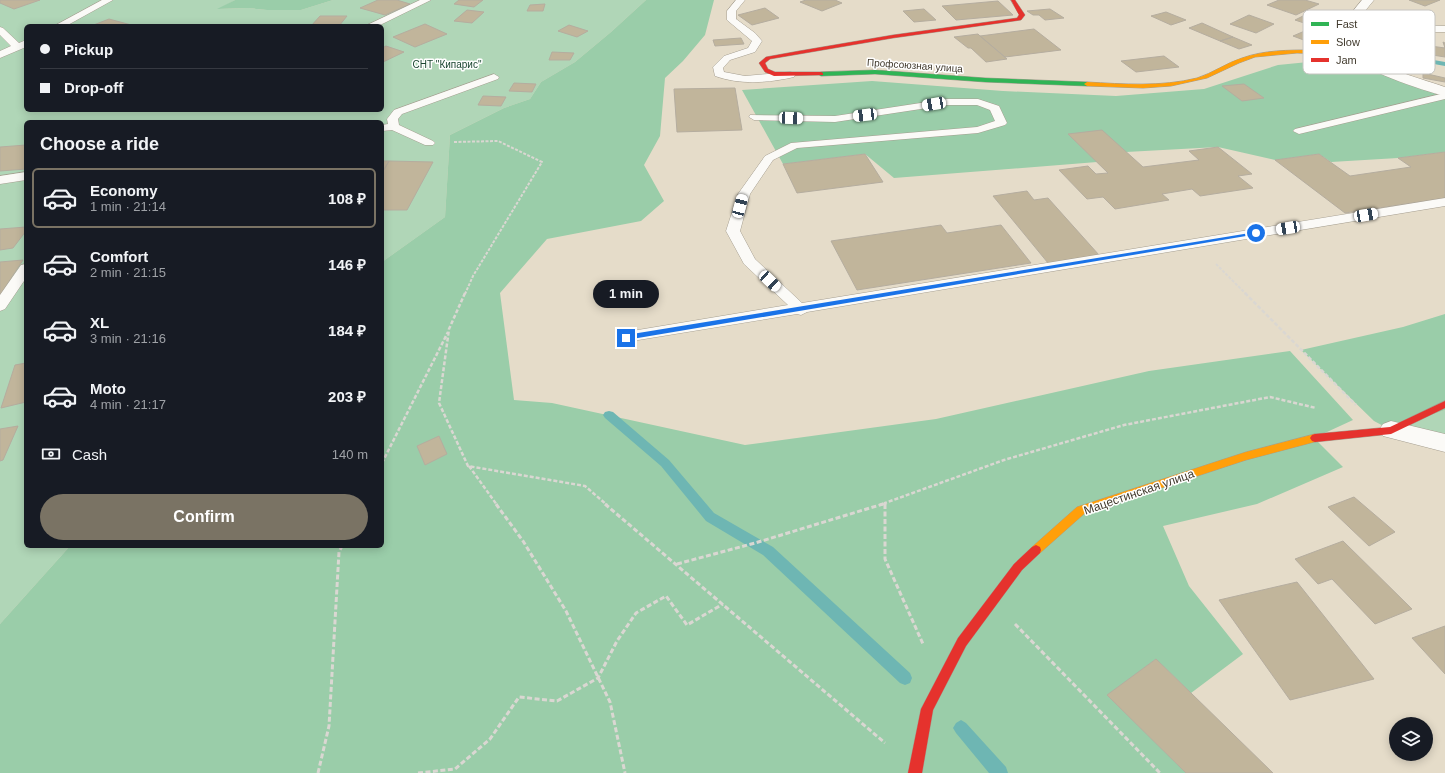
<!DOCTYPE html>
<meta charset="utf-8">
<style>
:root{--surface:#171b24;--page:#242831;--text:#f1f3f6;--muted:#9ea1a6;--line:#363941;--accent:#7a7364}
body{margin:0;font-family:Helvetica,sans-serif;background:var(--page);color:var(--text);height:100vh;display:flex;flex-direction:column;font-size:15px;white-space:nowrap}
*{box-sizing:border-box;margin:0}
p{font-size:13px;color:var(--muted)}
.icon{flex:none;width:22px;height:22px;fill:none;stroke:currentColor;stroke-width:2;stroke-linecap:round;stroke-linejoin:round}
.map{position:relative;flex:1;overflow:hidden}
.drawer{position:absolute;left:24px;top:120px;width:360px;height:428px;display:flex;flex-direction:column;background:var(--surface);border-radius:6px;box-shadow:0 2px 10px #0003}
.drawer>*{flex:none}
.banner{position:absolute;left:24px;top:24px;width:360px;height:88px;border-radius:6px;box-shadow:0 2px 10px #0003;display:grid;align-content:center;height:88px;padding:0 16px;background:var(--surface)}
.buttons{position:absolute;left:1389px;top:717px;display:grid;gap:8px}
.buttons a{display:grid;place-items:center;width:44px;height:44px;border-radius:50%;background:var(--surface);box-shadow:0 2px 10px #0003;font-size:20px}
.end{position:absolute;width:18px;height:18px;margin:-9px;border:5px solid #1a73e8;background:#fff;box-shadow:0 0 0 2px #fff}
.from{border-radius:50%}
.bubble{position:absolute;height:28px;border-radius:14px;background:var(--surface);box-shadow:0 2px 10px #0003;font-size:13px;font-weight:700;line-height:28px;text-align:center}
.car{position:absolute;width:12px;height:24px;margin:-12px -6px;border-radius:5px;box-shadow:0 0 3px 1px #0007;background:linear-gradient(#fff 24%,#345 0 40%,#fff 0 76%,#345 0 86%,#fff 0)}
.banner b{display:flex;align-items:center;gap:14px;height:38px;font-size:15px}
.banner b+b{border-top:1px solid var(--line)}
.banner i{width:10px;height:10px;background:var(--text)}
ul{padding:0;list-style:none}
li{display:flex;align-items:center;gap:12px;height:60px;margin:0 8px 6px;padding:0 8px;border:2px solid transparent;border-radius:6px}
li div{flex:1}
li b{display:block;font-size:15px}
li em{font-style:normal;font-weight:700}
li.current{border-color:var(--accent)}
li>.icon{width:36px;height:36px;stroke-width:1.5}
h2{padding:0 16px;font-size:18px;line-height:48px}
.pay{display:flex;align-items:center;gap:10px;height:44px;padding:0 16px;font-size:15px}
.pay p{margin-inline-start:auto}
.primary-button{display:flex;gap:8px;margin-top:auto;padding:8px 16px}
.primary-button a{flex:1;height:46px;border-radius:24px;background:var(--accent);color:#fff;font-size:16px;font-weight:700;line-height:46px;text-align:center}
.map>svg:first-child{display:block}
.green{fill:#b0d6b7;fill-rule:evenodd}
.forest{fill:#9acda9}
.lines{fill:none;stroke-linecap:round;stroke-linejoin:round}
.stream{fill:#6eb6b3;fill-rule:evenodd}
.building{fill:#c1b59b;stroke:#b5ad9f}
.lane-casing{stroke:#a59e90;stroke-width:1}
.street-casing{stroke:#a59e90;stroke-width:1}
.fast-casing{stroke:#a59e90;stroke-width:1}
.slow-casing{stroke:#a59e90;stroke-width:1}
.jam-casing{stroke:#a59e90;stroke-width:1}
.path-far2{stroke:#dad7d2;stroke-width:2;stroke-dasharray:3 1.5;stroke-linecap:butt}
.path-far1{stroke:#dad7d2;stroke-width:2.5;stroke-dasharray:4 2;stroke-linecap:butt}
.path{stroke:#dad7d2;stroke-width:3;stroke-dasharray:5 2.5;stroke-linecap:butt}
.lane{fill:#fbfaf7;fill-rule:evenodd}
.street{fill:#fbfaf7;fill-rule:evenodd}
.fast{fill:#30b455;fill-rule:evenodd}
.slow{fill:#ff9f0a;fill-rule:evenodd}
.jam{fill:#e5322d;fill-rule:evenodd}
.route{fill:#1a73e8}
.labels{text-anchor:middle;stroke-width:3;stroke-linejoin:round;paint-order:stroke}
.far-park-label{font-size:10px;fill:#1a4530;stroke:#fff}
.far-street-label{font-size:10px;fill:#413a2d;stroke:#fff}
.street-label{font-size:12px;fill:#413a2d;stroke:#fff}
.key{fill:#fff;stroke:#c6c4c0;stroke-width:1}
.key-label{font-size:11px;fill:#413a2d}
</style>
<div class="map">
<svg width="1445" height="773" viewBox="0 0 1445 773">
<rect width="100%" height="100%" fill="#e5dcc9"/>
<path class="green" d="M0,0H235L219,9L248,8L267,10H301L333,0H646L611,32L575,62L541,82L530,99L504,108L450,135L445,217L382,262V122H26V546H70L0,624ZM26,26H382V110H26Z
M1445,410V443L1391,430Z"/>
<path class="forest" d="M235,0H333L301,10H267L248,8L217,9Z
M646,0H714L705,35L683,61L665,78L660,136L644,165L664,201L641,221L547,239L500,293L514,400L552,403L745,445L936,419L1149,371L1290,351L1353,420L1314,438L1343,467L1257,504L1163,526L1189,586L1243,654L1191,693L1156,659L1108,695L1186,773H0V624L70,546H382V262L445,217L450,135L504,108L530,99L541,82L575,62L611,32Z
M1359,57L1445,92V152L1398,158L1331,162L1319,154L1275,160L1218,147L1126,152L1097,162L894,178L865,154L783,164L742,90L872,81L1003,91L1116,96L1204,89L1278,65Z
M1445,314V410L1391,430L1374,421L1301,350L1403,327Z"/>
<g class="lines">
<path class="stream" d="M1343,44L1445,62V66L1341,47L1340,46Z
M609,411L613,412L669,460L714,513L773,547L910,673L912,678L910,683L905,685L900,683L763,555L706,521L661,466L605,418L603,415L605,412Z
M961,720L966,723L1006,767L1008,773H989L956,733L953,728L956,723Z"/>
</g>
<path class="building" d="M0,0H40L14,9L0,3Z
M378,0H397L410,4L385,15L360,8Z
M459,0H483L474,7L454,4Z
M806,0H835L842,3L822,11L800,2Z
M1279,0H1305L1319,4L1296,15L1267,5Z
M1409,0H1440L1425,6Z
M998,1L1013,15L956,20L942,6Z
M545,4L543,11H527L530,5Z
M765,8L779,18L752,25L738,15Z
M924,9L936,20L914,22L903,11Z
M1050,9L1064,18L1045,20L1039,15H1033L1027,11Z
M467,10L484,12L472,23L454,21Z
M1166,12L1186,20L1171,25L1151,16Z
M1307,14L1325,20L1313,26L1295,20Z
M1249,15L1274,24L1256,33L1230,24Z
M320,16H347L339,26H311Z
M109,19L135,26H91Z
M1202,23L1233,37L1220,41L1189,28Z
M425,24L447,34L415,47L393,37Z
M569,25L588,31L577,37L558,31Z
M1034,29L1061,50L1005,57L980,36Z
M1307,30L1322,36L1309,42L1293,36Z
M978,34L980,36L1007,59L986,62L971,48H968L954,37Z
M1233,37L1252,45L1239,49L1220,41Z
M741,38L744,44L715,46L713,40Z
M1443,42L1445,43V57L1426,54L1423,45L1445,48Z
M386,46L404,52L383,62L382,48Z
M552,52L574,53L570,60H549Z
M1164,56L1179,67L1136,72L1121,61Z
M1423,73L1445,78V82L1423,78Z
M514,83L536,84L532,92L509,91Z
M1244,84L1264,98L1242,101L1222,86Z
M735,88L742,130L677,132L674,89Z
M483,96L506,97L501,106L478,105Z
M1102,130L1143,167L1199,160L1189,151L1218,147L1252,174L1238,176L1253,188L1200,196L1192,189L1162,194L1169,200L1115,209L1103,197L1087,199L1059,170L1088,166L1096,174L1108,173L1068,134Z
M26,145V169L0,171V147Z
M1445,152V198L1345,213L1275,160L1319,154L1350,176L1411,167L1398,158Z
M865,154L883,182L797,193L783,164Z
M382,161H389L382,173Z
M389,161L433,162L407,210H382V173Z
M1027,191L1034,200L1048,198L1099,255L1048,263L993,196Z
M941,225L947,233L1001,225L1031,263L857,290L831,241Z
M26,227V231L13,248L0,250V229Z
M23,260L0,295V262Z
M26,363V402L1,408L15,365Z
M18,426L3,460L0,461V429Z
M439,436L447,454L425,465L417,446Z
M1354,497L1395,532L1369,546L1328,507Z
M1343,541L1412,609L1375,624L1332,579L1318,584L1295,559Z
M1297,582L1374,679L1290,700L1219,600Z
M1445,626V674L1412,638Z
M1156,659L1191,693L1273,773H1186L1107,695Z"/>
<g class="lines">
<defs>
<path id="lane" d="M102,0H113L66,26H54Z
M420,0H431L378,26H365Z
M736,0H745L736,11V19L755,33L762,41L755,52L730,60L723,68L724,72L745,76L790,72L794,73L795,75L794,77C768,83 740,85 715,76L713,67L724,56L748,48L752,41L727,20V11Z
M1406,25L1445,26V32H1380L1341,36L1336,33L1338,31L1367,27Z
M0,27L3,28L19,43L26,40V47L0,58V51L11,46L0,35Z
M494,74L499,77L498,79L402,114L398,119L399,125L433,141L435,143L433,145H425L392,130L382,131V125L388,124L387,119L394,110Z
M1445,93V99L1299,134L1293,131L1295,129Z
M947,99H978L999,106L1007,123L1005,125L978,133L797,148L773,160L750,194L740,231L755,259L802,303L1445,198V206L807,312L801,315L797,314L626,342L621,341L618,337L621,333L626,332L788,305L744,264L726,231L738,194L765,156L791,143L977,127L995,121L990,110L977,105H947L835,122L754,120L749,117L750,115L835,116Z
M26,172V180L0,184V176Z
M26,264V278L5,309L0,311V295L21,265Z"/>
<path id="street" d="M1362,0H1374L1347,33C1353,62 1420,78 1445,87V96C1421,90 1361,70 1344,52C1339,47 1336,40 1335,33Z
M1391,421L1445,434V452L1383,436L1379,430L1383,424Z"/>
<path id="fast" d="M875,70L985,78L1087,82L1090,84L1087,86L985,82L875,74L821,76L818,74L821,72Z"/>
<path id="slow" d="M1312,50L1352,51L1355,53L1352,55L1297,53L1255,57L1239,63L1207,78L1171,86L1143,88L1087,86L1084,84L1087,82C1123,84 1161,87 1197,78C1213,73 1226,63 1242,58C1264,50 1288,50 1312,50Z
M1315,434L1318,435L1320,438L1318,441L1246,460L1085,513L1040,553L1036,555L1032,553L1031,550L1032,547L1077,507L1246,452Z"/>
<path id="jam" d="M1011,0H1015L1025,15L1021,20L893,38L770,59L765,63L768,69L775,72H821L823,73V75L774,76L765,72L759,63L766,57L799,51L893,35L1017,18L1019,15Z
M1445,401V408L1391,434L1315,442L1312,441L1310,438L1312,435L1315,434L1390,427Z
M1036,545L1040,547L1041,550L1040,553L1022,570L966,646L933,710L922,773H908L921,709L958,638L1014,564L1032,547Z"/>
</defs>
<use href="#lane" class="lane-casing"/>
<use href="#street" class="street-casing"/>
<use href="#fast" class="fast-casing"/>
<use href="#slow" class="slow-casing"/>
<use href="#jam" class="jam-casing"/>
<path class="path-far2" d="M454,142L498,141L542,162L473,276L465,294
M1216,264L1246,294"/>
<path class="path-far1" d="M465,293L449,329L439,403L468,466L585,486L607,505
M1245,293L1356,405
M382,463L448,332
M469,466L497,505
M880,505L885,503
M885,505V503L1004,460L1124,425L1270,397L1316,408"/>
<path class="path" d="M496,504L523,541L566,611L610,702L625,773
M605,504L885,743
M885,504V559L923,644
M677,564L755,543L883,504
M1015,624L1160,773
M318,773L329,726L339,552L342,546
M418,773L455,769L490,739L519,697L557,701L598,678L617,641L636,613L666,596L687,625L723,604"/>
<use href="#lane" class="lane"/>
<use href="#street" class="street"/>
<use href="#fast" class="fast"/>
<use href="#slow" class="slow"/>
<use href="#jam" class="jam"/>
</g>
<path class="route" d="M1256,232H1258V234L626,340L623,338L626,335Z"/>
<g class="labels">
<g class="far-park-label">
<text x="447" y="68">СНТ "Кипарис"</text>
</g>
<g class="far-street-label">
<text transform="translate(915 65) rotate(4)" y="4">Профсоюзная улица</text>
</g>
<g class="street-label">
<text transform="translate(1139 492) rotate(-19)" y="4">Мацестинская улица</text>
</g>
</g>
<rect x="1303" y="10" width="132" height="64" rx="6" class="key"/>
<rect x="1311" y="22" width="18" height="4" fill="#30b455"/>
<rect x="1311" y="40" width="18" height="4" fill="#ff9f0a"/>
<rect x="1311" y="58" width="18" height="4" fill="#e5322d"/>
<g class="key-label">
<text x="1336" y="28">Fast</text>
<text x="1336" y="46">Slow</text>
<text x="1336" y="64">Jam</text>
</g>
</svg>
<div class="buttons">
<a><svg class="icon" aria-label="layers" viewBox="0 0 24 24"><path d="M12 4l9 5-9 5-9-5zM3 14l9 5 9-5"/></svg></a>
</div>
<i class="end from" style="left:1256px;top:233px"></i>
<i class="end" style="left:626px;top:338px"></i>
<div class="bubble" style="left:593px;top:280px;width:66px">1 min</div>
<i class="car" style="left:934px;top:104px;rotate:260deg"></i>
<i class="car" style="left:865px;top:115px;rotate:263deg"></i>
<i class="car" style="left:791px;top:118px;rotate:92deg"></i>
<i class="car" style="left:740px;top:206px;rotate:15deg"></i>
<i class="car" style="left:1366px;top:215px;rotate:80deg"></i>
<i class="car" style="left:1288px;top:228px;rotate:261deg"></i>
<i class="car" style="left:770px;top:281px;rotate:133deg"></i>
<div class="banner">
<b><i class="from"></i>Pickup</b>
<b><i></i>Drop-off</b>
</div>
<section class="drawer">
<h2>Choose a ride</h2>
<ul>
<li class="current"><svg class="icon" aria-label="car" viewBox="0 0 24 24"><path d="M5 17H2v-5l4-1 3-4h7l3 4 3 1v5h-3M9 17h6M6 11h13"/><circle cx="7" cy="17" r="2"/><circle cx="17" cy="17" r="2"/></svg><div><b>Economy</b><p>1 min · 21:14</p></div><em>108 ₽</em></li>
<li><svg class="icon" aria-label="car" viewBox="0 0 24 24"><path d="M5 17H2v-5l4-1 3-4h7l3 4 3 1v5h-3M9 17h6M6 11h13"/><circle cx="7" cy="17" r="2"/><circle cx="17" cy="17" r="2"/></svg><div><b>Comfort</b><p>2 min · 21:15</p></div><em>146 ₽</em></li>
<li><svg class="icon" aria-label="car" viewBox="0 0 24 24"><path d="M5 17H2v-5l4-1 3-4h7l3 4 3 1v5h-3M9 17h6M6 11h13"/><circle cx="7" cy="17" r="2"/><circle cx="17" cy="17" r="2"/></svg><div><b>XL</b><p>3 min · 21:16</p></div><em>184 ₽</em></li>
<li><svg class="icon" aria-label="car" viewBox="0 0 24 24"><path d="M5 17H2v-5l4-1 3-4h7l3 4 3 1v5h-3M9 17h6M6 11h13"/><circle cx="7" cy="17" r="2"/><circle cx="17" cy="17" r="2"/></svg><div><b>Moto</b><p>4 min · 21:17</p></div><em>203 ₽</em></li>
</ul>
<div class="pay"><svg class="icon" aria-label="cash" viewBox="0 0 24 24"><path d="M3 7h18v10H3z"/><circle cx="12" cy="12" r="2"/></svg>Cash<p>140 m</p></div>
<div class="primary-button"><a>Confirm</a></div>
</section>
</div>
